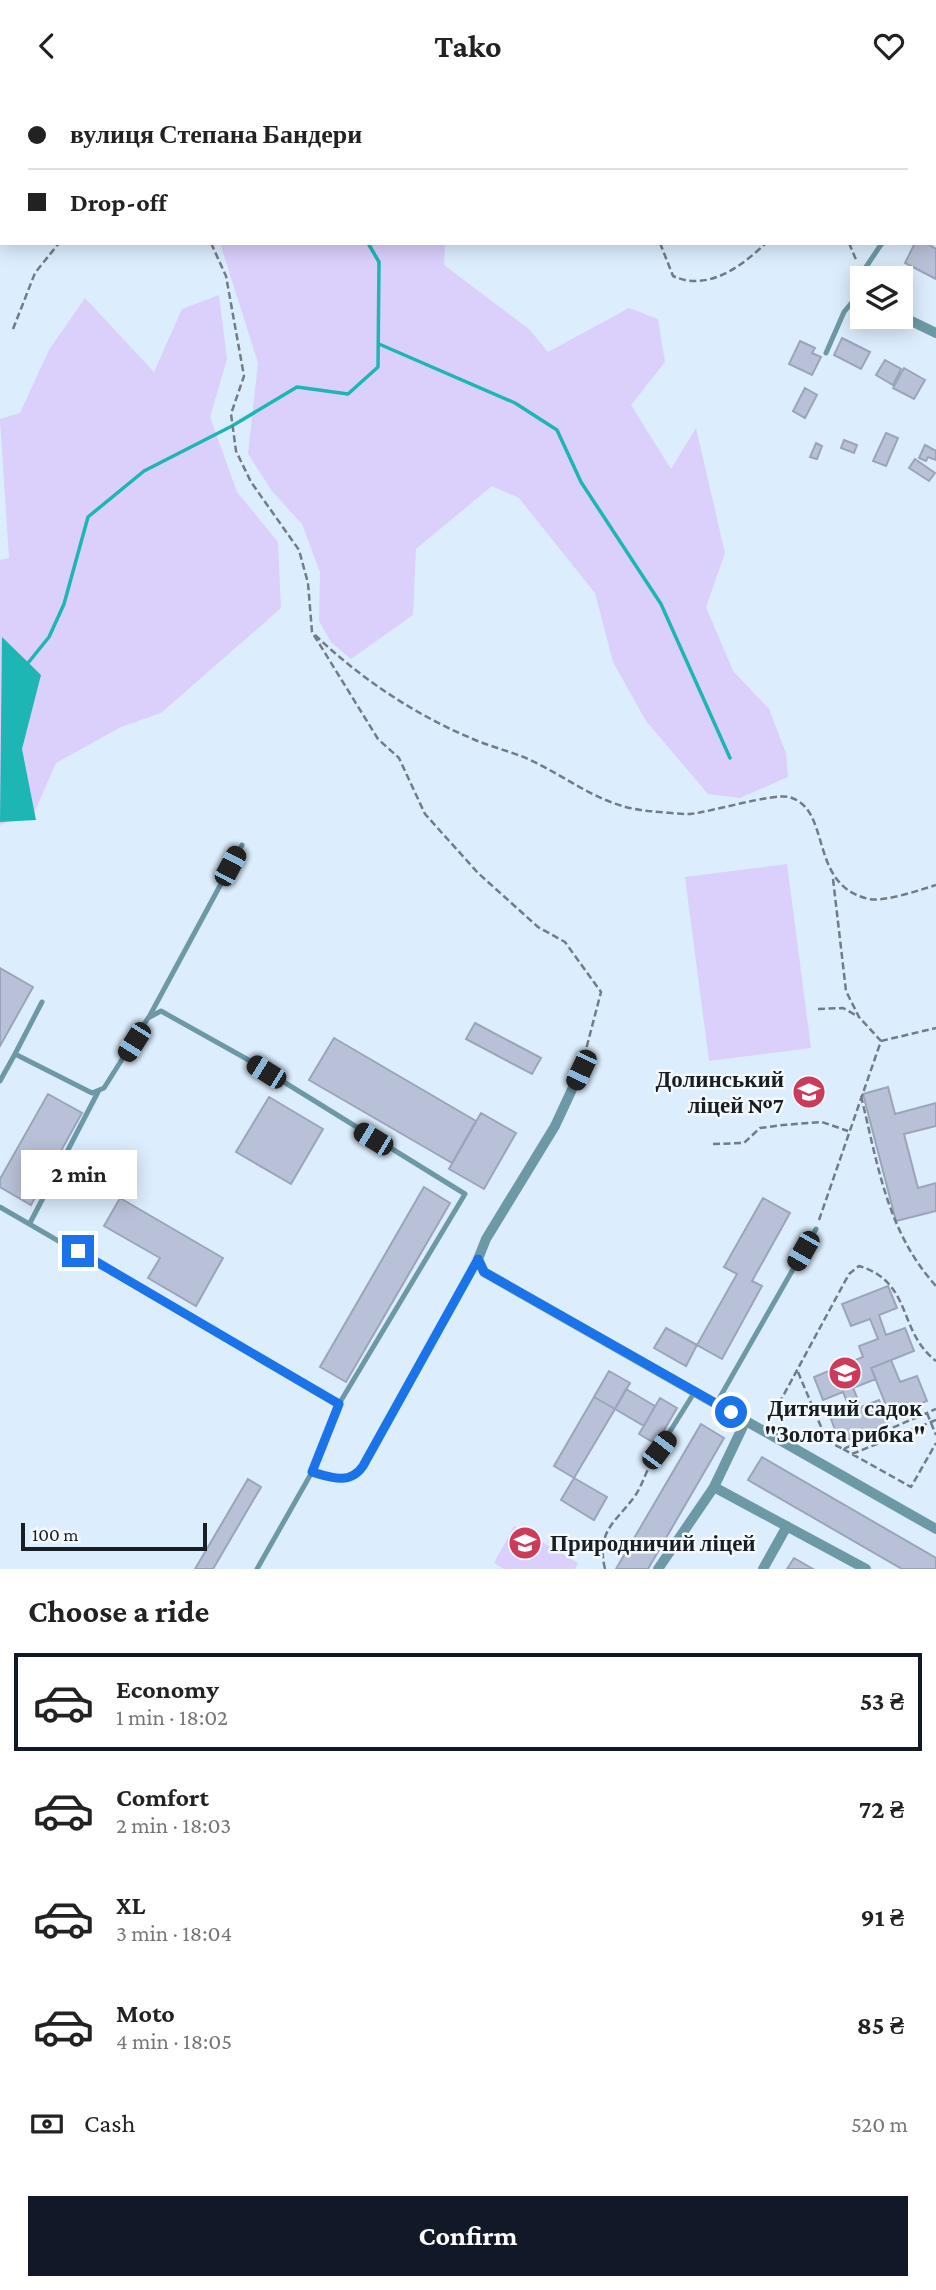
<!DOCTYPE html>
<meta charset="utf-8">
<style>
:root{--surface:#fff;--page:#f6f6f6;--text:#222;--muted:#767676;--line:#e0e0e0;--accent:#111827}
body{margin:0;font-family:"Crimson Pro",serif;background:var(--page);color:var(--text);height:100vh;display:flex;flex-direction:column;font-size:26px;white-space:nowrap}
*{box-sizing:border-box;margin:0}
p{font-size:23px;color:var(--muted)}
.icon{flex:none;width:38px;height:38px;fill:none;stroke:currentColor;stroke-width:2;stroke-linecap:round;stroke-linejoin:round}
.map{position:relative;height:1478px;overflow:hidden}
.sheet{display:flex;flex-direction:column;background:var(--surface);flex:1}
.sheet>*{flex:none}
.guide{position:absolute;left:0px;top:0px;width:936px;height:154px;box-shadow:0 4px 18px #0003;display:grid;align-content:center;height:154px;padding:0 28px;background:var(--surface)}
.fabs{position:absolute;left:850px;top:175px;display:grid;gap:14px}
.fabs a{display:grid;place-items:center;width:63px;height:63px;border-radius:0px;background:var(--surface);box-shadow:0 4px 18px #0003;font-size:35px}
.scale{position:absolute;left:21px;bottom:18px;width:186px;box-sizing:border-box;padding-left:7px;border:4px solid #171e25;border-top:0;font-size:19px;line-height:24px;white-space:nowrap;color:#171e25;-webkit-text-stroke:5px #f4f9fc;paint-order:stroke}
.end{position:absolute;width:32px;height:32px;margin:-16px;border:9px solid #1a73e8;background:#fff;box-shadow:0 0 0 4px #fff}
.from{border-radius:50%}
.bubble{position:absolute;height:49px;border-radius:0px;background:var(--surface);box-shadow:0 4px 18px #0003;font-size:23px;font-weight:700;line-height:49px;text-align:center}
.car{position:absolute;width:21px;height:42px;margin:-21px -10px;border-radius:9px;box-shadow:0 0 5px 2px #0007;background:linear-gradient(#222 24%,#8ab4d8 0 40%,#222 0 76%,#8ab4d8 0 86%,#222 0)}
.guide b{display:flex;align-items:center;gap:24px;height:66px;font-size:26px}
.guide b+b{border-top:2px solid var(--line)}
.guide i{width:18px;height:18px;background:var(--text)}
ul{padding:0;list-style:none}
li{display:flex;align-items:center;gap:21px;height:98px;margin:0 14px 10px;padding:0 14px;border:4px solid transparent;border-radius:0px}
li div{flex:1}
li b{display:block;font-size:26px}
li em{font-style:normal;font-weight:700}
li.on{border-color:var(--accent)}
li>.icon{width:63px;height:63px;stroke-width:1.5}
h2{padding:0 28px;font-size:32px;line-height:84px}
.pay{display:flex;align-items:center;gap:18px;height:77px;padding:0 28px;font-size:26px}
.pay p{margin-inline-start:auto}
.action{display:flex;gap:14px;margin-top:auto;padding:14px 28px}
.action a{flex:1;height:80px;border-radius:0px;background:var(--accent);color:#fff;font-size:28px;font-weight:700;line-height:80px;text-align:center}
header{display:flex;justify-content:space-between;align-items:center;height:91px;padding:0 28px;background:var(--surface);font-size:32px;font-weight:700}
.map>svg:first-child{display:block}
.green{fill:#dbcffc}
.water{fill:#1eb5b5}
.lines{fill:none;stroke-linecap:round;stroke-linejoin:round}
.stream{stroke:#1eb5b5;stroke-width:3.5}
.building{fill:#b9c1d8;stroke:#9ca4bb;stroke-width:2}
.path{stroke:#717c87;stroke-width:2.5;stroke-dasharray:7 3.5;stroke-linecap:butt}
.lane{stroke:#6d99a7;stroke-width:5}
.street{stroke:#6d99a7;stroke-width:10}
.route{stroke:#1a73e8;stroke-width:9}
.labels{text-anchor:middle;stroke-width:5;stroke-linejoin:round;paint-order:stroke}
.poi-label{font-size:23px;font-weight:bold;fill:#171e25;stroke:#f4f9fc;text-anchor:end}
</style>
<header><svg class="icon" aria-label="back" viewBox="0 0 24 24"><path d="M15 5l-7 7 7 7"/></svg>Tako<svg class="icon" aria-label="heart" viewBox="0 0 24 24"><path d="M12 20l-8-8c-3-5 5-10 8-4 3-6 11-1 8 4z"/></svg></header>
<div class="map">
<svg width="936" height="1478" viewBox="0 0 936 1478">
<rect width="100%" height="100%" fill="#dcedfd"/>
<path class="green" d="M150,0H383V2H150Z
M220,152H445L444,174L529,238L548,261L629,217L658,228L665,271L631,314L671,378L696,337L725,462L706,516L733,580L769,618L786,662L788,686L740,707L708,703L646,630L613,571L595,502L519,407L492,395L416,458L413,524L351,568L331,551L319,530L320,481L302,433L272,400L248,363L258,272Z
M219,204L227,268L210,326L237,401L278,451L281,517L161,622L121,636L56,672L35,720L0,734V469L9,467L0,328L20,322L49,259L85,207L154,281L182,218Z
M787,773L811,957L709,970L685,786Z
M514,1435L578,1472L575,1478H504L494,1472Z"/>
<path class="water" d="M2,546L41,584L22,658L36,729L0,731Z"/>
<g class="lines">
<path class="stream" d="M287,0V2
M379,253L515,312L557,339L581,391L661,513L730,667
M28,572L49,546L64,513L88,426L144,380L232,335L297,296L348,303L378,276L379,171L368,152"/>
</g>
<path class="building" d="M936,0V61L934,64L933,2Z
M915,152H926L936,158V188L905,172Z
M842,247L870,261L861,278L834,264Z
M800,250L815,257L812,262L821,266L812,284L789,273Z
M885,269L901,278L893,294L876,284Z
M904,277L925,289L914,308L893,297Z
M805,297L817,304L805,327L793,320Z
M886,342L898,347L886,375L873,370Z
M844,349L857,354L854,362L841,357Z
M816,352L822,355L817,368L810,366Z
M925,354L936,360V369L928,366L926,370L919,367Z
M915,368L935,382L929,390L909,377Z
M0,877L33,896L0,955Z
M475,932L541,967L532,983L466,948Z
M334,947L476,1030L452,1072L309,989Z
M888,996L895,1023L936,1012V1035L904,1043L918,1097L936,1092V1120L896,1130L863,1003Z
M48,1003L82,1022L31,1114L0,1096V1088Z
M269,1006L323,1038L291,1093L236,1061Z
M481,1022L516,1042L484,1098L449,1078Z
M424,1096L450,1112L346,1291L320,1276Z
M120,1107L223,1167L196,1215L148,1187L160,1167L104,1135Z
M763,1107L790,1122L752,1190L762,1195L722,1268L697,1254L737,1183L724,1176Z
M888,1195L897,1217L879,1224L886,1244L905,1237L914,1260L871,1277L876,1288L853,1297L861,1316L879,1309L889,1333L840,1352L831,1328L851,1320L843,1301L823,1309L814,1286L863,1266L859,1255L878,1248L870,1228L851,1235L842,1213Z
M666,1237L697,1254L686,1275L654,1257Z
M891,1269L900,1291L917,1285L927,1310L890,1324L871,1277Z
M609,1280L630,1292L615,1318L594,1306Z
M626,1298L655,1315L644,1335L615,1318Z
M594,1306L615,1318L574,1387L554,1375Z
M660,1307L677,1317L656,1353L639,1343Z
M701,1333L724,1347L648,1478H616Z
M762,1366L936,1467V1478H902L748,1389Z
M574,1387L607,1406L594,1429L561,1409Z
M248,1388L261,1396L213,1478H195Z
M794,1467L813,1478H787Z"/>
<g class="lines">
<path class="path" d="M133,0L136,2
M597,0L598,2
M12,2L16,0
M0,8L2,7
M211,152L226,185L244,285L231,323L236,360L251,391L299,459L308,492L312,541L378,648L399,667L425,723L478,782L538,836L565,851L601,901L583,970
M660,152L673,185C707,201 741,176 766,152
M849,152L857,171
M13,238L35,182L59,152
M315,544C360,587 415,624 473,648C491,656 510,660 528,668C570,687 599,715 648,720C661,721 677,723 690,723C711,721 773,702 789,706C833,718 807,794 869,808C885,811 920,799 936,794
M833,788L846,900L859,926L881,950
M818,918L843,917L859,926
M881,950L936,937
M861,1005C878,1074 887,1141 936,1195
M713,1053L744,1052L760,1037L783,1034L822,1031L848,1040
M819,1129L881,950
M798,1281L827,1350L843,1358L936,1318
M927,1322L936,1344
M769,1331L849,1183L859,1175C913,1191 897,1240 936,1270
M843,1358L911,1396L936,1352
M852,1363L936,1329
M605,1478C596,1440 615,1432 635,1405C643,1393 647,1377 655,1365"/>
<path class="lane" d="M863,206L858,204L860,185L882,152
M826,262L844,221L858,204
M149,926L242,754
M15,963L42,911
M0,990L15,963L92,1002L104,997L148,927L161,920L245,967L465,1103L339,1313L312,1381
M0,1116L339,1313
M30,1132L98,1001
M716,1313L816,1138
M659,1358L694,1302
M257,1478L312,1381C332,1387 350,1394 363,1375L477,1171"/>
<path class="street" d="M901,225L936,242
M581,979L555,1035L486,1148L478,1168L484,1181L936,1438
M746,1329L714,1396L866,1478
M658,1478L714,1396
M763,1478L787,1435"/>
</g>
<g class="lines">
<path class="route" d="M78,1160L339,1313L312,1381C332,1387 350,1394 363,1375L478,1168L484,1181L731,1321"/>
</g>
<defs>
<symbol id="school-disc" viewBox="-11 -11 22 22"><circle r="9.5" fill="#cc3c5a" stroke="#f4f9fc"/><path d="M0-5L7-2L0 1L-7-2ZM-4 1L0 2.5L4 1V4Q0 6-4 4Z" fill="#fff"/></symbol>
</defs>
<g fill-rule="evenodd">
<use href="#school-disc" x="790" y="982" width="38" height="38"/>
<use href="#school-disc" x="826" y="1263" width="38" height="38"/>
<use href="#school-disc" x="506" y="1433" width="38" height="38"/>
</g>
<g class="labels">
<g class="poi-label">
<text x="784" y="996">Долинський<tspan x="784" dy="26">ліцей №7</tspan></text>
<text x="845" y="1325" text-anchor="middle">Дитячий садок<tspan x="845" dy="26">"Золота рибка"</tspan></text>
<text x="550" y="1460" text-anchor="start">Природничий ліцей</text>
</g>
</g>
</svg>
<div class="fabs">
<a><svg class="icon" aria-label="layers" viewBox="0 0 24 24"><path d="M12 4l9 5-9 5-9-5zM3 14l9 5 9-5"/></svg></a>
</div>
<div class="scale">100 m</div>
<i class="end from" style="left:731px;top:1321px"></i>
<i class="end" style="left:78px;top:1160px"></i>
<div class="bubble" style="left:21px;top:1059px;width:116px">2 min</div>
<i class="car" style="left:230px;top:775px;rotate:28deg"></i>
<i class="car" style="left:134px;top:951px;rotate:212deg"></i>
<i class="car" style="left:581px;top:979px;rotate:205deg"></i>
<i class="car" style="left:266px;top:981px;rotate:302deg"></i>
<i class="car" style="left:373px;top:1048px;rotate:301deg"></i>
<i class="car" style="left:803px;top:1160px;rotate:210deg"></i>
<i class="car" style="left:659px;top:1359px;rotate:37deg"></i>
<div class="guide">
<b><i class="from"></i>вулиця Степана Бандери</b>
<b><i></i>Drop-off</b>
</div>
</div>
<section class="sheet">
<h2>Choose a ride</h2>
<ul>
<li class="on"><svg class="icon" aria-label="car" viewBox="0 0 24 24"><path d="M5 17H2v-5l4-1 3-4h7l3 4 3 1v5h-3M9 17h6M6 11h13"/><circle cx="7" cy="17" r="2"/><circle cx="17" cy="17" r="2"/></svg><div><b>Economy</b><p>1 min · 18:02</p></div><em>53 ₴</em></li>
<li><svg class="icon" aria-label="car" viewBox="0 0 24 24"><path d="M5 17H2v-5l4-1 3-4h7l3 4 3 1v5h-3M9 17h6M6 11h13"/><circle cx="7" cy="17" r="2"/><circle cx="17" cy="17" r="2"/></svg><div><b>Comfort</b><p>2 min · 18:03</p></div><em>72 ₴</em></li>
<li><svg class="icon" aria-label="car" viewBox="0 0 24 24"><path d="M5 17H2v-5l4-1 3-4h7l3 4 3 1v5h-3M9 17h6M6 11h13"/><circle cx="7" cy="17" r="2"/><circle cx="17" cy="17" r="2"/></svg><div><b>XL</b><p>3 min · 18:04</p></div><em>91 ₴</em></li>
<li><svg class="icon" aria-label="car" viewBox="0 0 24 24"><path d="M5 17H2v-5l4-1 3-4h7l3 4 3 1v5h-3M9 17h6M6 11h13"/><circle cx="7" cy="17" r="2"/><circle cx="17" cy="17" r="2"/></svg><div><b>Moto</b><p>4 min · 18:05</p></div><em>85 ₴</em></li>
</ul>
<div class="pay"><svg class="icon" aria-label="cash" viewBox="0 0 24 24"><path d="M3 7h18v10H3z"/><circle cx="12" cy="12" r="2"/></svg>Cash<p>520 m</p></div>
<div class="action"><a>Confirm</a></div>
</section>
